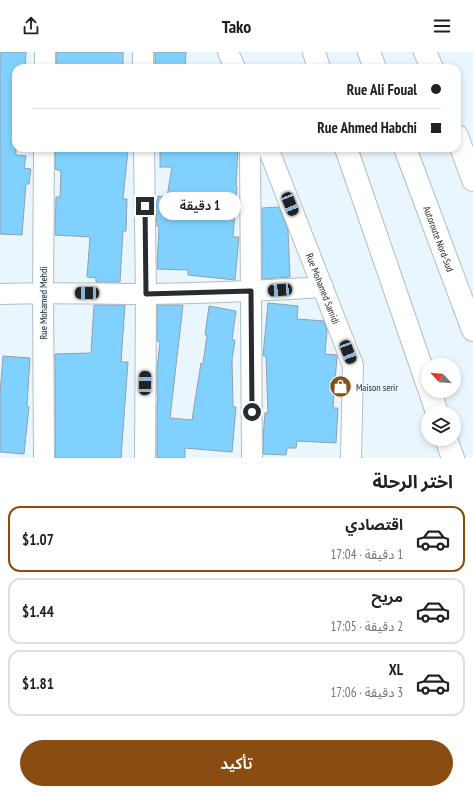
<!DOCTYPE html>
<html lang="ar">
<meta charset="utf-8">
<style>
:root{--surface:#fff;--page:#f2f2f2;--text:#202124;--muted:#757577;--line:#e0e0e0;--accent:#8b4c12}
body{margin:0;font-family:"PT Sans Narrow","Noto Sans Arabic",sans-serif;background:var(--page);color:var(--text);direction:rtl;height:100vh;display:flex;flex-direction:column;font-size:15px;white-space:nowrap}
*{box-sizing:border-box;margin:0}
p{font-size:13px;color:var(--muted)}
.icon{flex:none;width:22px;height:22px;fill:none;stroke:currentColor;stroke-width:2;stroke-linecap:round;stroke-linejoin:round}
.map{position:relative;height:406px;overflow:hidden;direction:ltr}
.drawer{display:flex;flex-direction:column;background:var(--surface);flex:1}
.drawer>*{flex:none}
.guide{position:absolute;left:12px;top:12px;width:449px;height:88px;border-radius:12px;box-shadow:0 2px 6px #0003;direction:rtl;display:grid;align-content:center;height:88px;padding:0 20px;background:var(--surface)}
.needle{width:26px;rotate:296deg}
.buttons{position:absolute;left:421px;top:306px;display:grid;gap:8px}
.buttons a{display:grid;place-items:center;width:40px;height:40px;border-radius:50%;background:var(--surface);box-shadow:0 2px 6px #0003;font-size:20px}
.end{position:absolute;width:18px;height:18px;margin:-9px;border:5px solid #262c2f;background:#fff;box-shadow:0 0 0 2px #fff}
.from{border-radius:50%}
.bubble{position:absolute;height:28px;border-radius:14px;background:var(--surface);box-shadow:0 2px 6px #0003;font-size:13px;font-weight:600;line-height:28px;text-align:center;direction:rtl}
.car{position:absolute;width:12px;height:24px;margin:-12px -6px;border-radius:5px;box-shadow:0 0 3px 1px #0007;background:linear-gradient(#222 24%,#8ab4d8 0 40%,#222 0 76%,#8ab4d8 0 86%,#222 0)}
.guide b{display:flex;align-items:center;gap:14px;height:38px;font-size:15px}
.guide b+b{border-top:1px solid var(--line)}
.guide i{width:10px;height:10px;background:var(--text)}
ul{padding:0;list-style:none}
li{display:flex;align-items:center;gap:12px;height:66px;margin:0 8px 6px;padding:0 12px;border:2px solid var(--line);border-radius:12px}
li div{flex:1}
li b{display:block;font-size:15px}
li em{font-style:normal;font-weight:600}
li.on{border-color:var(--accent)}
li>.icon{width:36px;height:36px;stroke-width:1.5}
h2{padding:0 20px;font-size:18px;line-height:48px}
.primary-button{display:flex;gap:8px;margin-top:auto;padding:8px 20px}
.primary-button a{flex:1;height:46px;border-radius:24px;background:var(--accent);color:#fff;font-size:16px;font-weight:600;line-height:46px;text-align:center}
header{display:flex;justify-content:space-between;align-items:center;height:52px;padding:0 20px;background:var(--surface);font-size:18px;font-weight:600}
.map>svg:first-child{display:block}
.building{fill:#80d1ff;stroke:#91a0a9}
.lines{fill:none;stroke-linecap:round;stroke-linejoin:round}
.minor-casing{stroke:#afbec7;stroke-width:22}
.secondary-casing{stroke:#afbec7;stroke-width:24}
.motorway-casing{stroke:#afbec7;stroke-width:24}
.minor{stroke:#fff;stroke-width:20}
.secondary{stroke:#fff;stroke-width:22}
.motorway{stroke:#fff;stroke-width:22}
.route{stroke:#262c2f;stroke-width:5}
.labels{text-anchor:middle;stroke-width:3;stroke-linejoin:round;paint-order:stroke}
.street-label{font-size:10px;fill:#262c2f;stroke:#e9f6fd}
.poi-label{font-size:10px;fill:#262c2f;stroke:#e9f6fd;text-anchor:start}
</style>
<header><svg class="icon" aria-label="menu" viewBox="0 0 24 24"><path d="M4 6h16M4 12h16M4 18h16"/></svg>Tako<svg class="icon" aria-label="share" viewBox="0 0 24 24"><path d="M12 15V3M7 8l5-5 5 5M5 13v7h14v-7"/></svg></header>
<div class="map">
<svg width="473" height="406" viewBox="0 0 473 406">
<rect width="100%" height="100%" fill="#e9f6fd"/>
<path class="building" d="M0,0H26L25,16H16V103L26,104L24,116L31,117L29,132H26L22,183L0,182Z
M56,0H123V16H56Z
M155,0H186L185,16H155Z
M57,96H121V97L128,98L123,147H127L126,179H123L120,230H96V226L87,225L90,185L55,183L56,145H60L61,119L55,117V102Z
M160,96H238L236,134L237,135L233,185H239L235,228L188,223V218L157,217L159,175L157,174L156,155L158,144L167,145L172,115H160Z
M279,155L288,178L290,225L262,227V156Z
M268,251L298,254L297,267L324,269L327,279L325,302L337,303V304L333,356H338L336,391L297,389L296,396H287L286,403L263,402V387L265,361H268L266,304H263Z
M94,253H125L121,310H128L121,406H55V302L91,301Z
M157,253H183L170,366L192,368L201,311L203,312L207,283H205L209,254L236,259L232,288H235L232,308L233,355H236L232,400L185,396V406H157V354L158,343H157V316L160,290L157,289Z
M3,304L30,306L27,354L29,355L24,402L0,400V342Z"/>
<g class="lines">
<defs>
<g id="minor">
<path d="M143,0V16"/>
<path d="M228,0L235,16"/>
<path d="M45,16V0"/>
<path d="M144,96L146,242L145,406"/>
<path d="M250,96L252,406"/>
<path id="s1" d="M268,96L353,313L351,406"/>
<path d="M0,242C49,240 98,242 146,242C206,241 264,239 323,235"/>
<path d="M44,406L43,241L44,96"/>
</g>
<path id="secondary" d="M314,0L319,16
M346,96L428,334
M430,339L437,361
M446,387L453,406"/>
<g id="motorway">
<path d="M369,0L375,16"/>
<path d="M425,0L432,16"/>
<path d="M457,84L473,128"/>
<path id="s2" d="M405,96L473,278"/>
</g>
</defs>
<use href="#minor" class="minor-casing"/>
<use href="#secondary" class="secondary-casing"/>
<use href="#motorway" class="motorway-casing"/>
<use href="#minor" class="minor"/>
<use href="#secondary" class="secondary"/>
<use href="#motorway" class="motorway"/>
</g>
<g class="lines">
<path class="route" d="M145,154L146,242L251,239L252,360"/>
</g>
<defs>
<symbol id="shop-disc" viewBox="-11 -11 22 22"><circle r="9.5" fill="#8b4c12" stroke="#e9f6fd"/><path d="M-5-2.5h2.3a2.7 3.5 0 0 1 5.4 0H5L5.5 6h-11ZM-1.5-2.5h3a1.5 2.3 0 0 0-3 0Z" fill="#fff"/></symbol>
</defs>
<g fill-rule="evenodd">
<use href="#shop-disc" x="328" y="322" width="25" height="25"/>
</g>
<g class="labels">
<g class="street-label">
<text dy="4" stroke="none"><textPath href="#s2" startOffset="97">Autoroute Nord-Sud</textPath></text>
<text dy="4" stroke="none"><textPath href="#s1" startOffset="151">Rue Mohamed Samidi</textPath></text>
<text transform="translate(43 251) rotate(-90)" y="4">Rue Mohamed Mehdi</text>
</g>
<g class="poi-label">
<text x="356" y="339">Maison serir</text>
</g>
</g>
</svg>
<div class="buttons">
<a><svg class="needle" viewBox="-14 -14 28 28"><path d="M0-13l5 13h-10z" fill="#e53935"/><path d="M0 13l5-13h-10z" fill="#757577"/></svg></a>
<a><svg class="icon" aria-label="layers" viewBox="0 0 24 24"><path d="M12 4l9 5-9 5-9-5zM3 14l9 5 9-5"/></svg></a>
</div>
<i class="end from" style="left:252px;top:360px"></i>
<i class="end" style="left:145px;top:154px"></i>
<div class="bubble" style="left:159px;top:140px;width:82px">1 دقيقة</div>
<i class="car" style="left:290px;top:152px;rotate:158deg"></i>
<i class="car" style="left:280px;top:238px;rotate:266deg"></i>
<i class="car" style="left:87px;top:241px;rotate:270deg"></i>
<i class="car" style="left:348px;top:300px;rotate:159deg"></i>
<i class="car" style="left:145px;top:331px;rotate:1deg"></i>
<div class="guide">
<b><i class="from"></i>Rue Ali Foual</b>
<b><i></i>Rue Ahmed Habchi</b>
</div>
</div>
<section class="drawer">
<h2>اختر الرحلة</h2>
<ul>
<li class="on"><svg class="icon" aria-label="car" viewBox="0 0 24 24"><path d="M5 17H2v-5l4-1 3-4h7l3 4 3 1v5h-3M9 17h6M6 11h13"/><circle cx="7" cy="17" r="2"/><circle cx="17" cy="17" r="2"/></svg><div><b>اقتصادي</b><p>1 دقيقة · 17:04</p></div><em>$1.07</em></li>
<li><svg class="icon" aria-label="car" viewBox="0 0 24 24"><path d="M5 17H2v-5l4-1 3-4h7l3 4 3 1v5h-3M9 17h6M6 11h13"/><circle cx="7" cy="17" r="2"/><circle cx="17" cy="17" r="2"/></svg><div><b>مريح</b><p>2 دقيقة · 17:05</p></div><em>$1.44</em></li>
<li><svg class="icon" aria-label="car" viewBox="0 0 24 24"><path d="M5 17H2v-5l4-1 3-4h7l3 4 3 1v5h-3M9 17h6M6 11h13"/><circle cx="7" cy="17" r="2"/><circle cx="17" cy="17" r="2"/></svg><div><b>XL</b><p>3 دقيقة · 17:06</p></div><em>$1.81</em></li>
</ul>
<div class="primary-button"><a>تأكيد</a></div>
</section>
